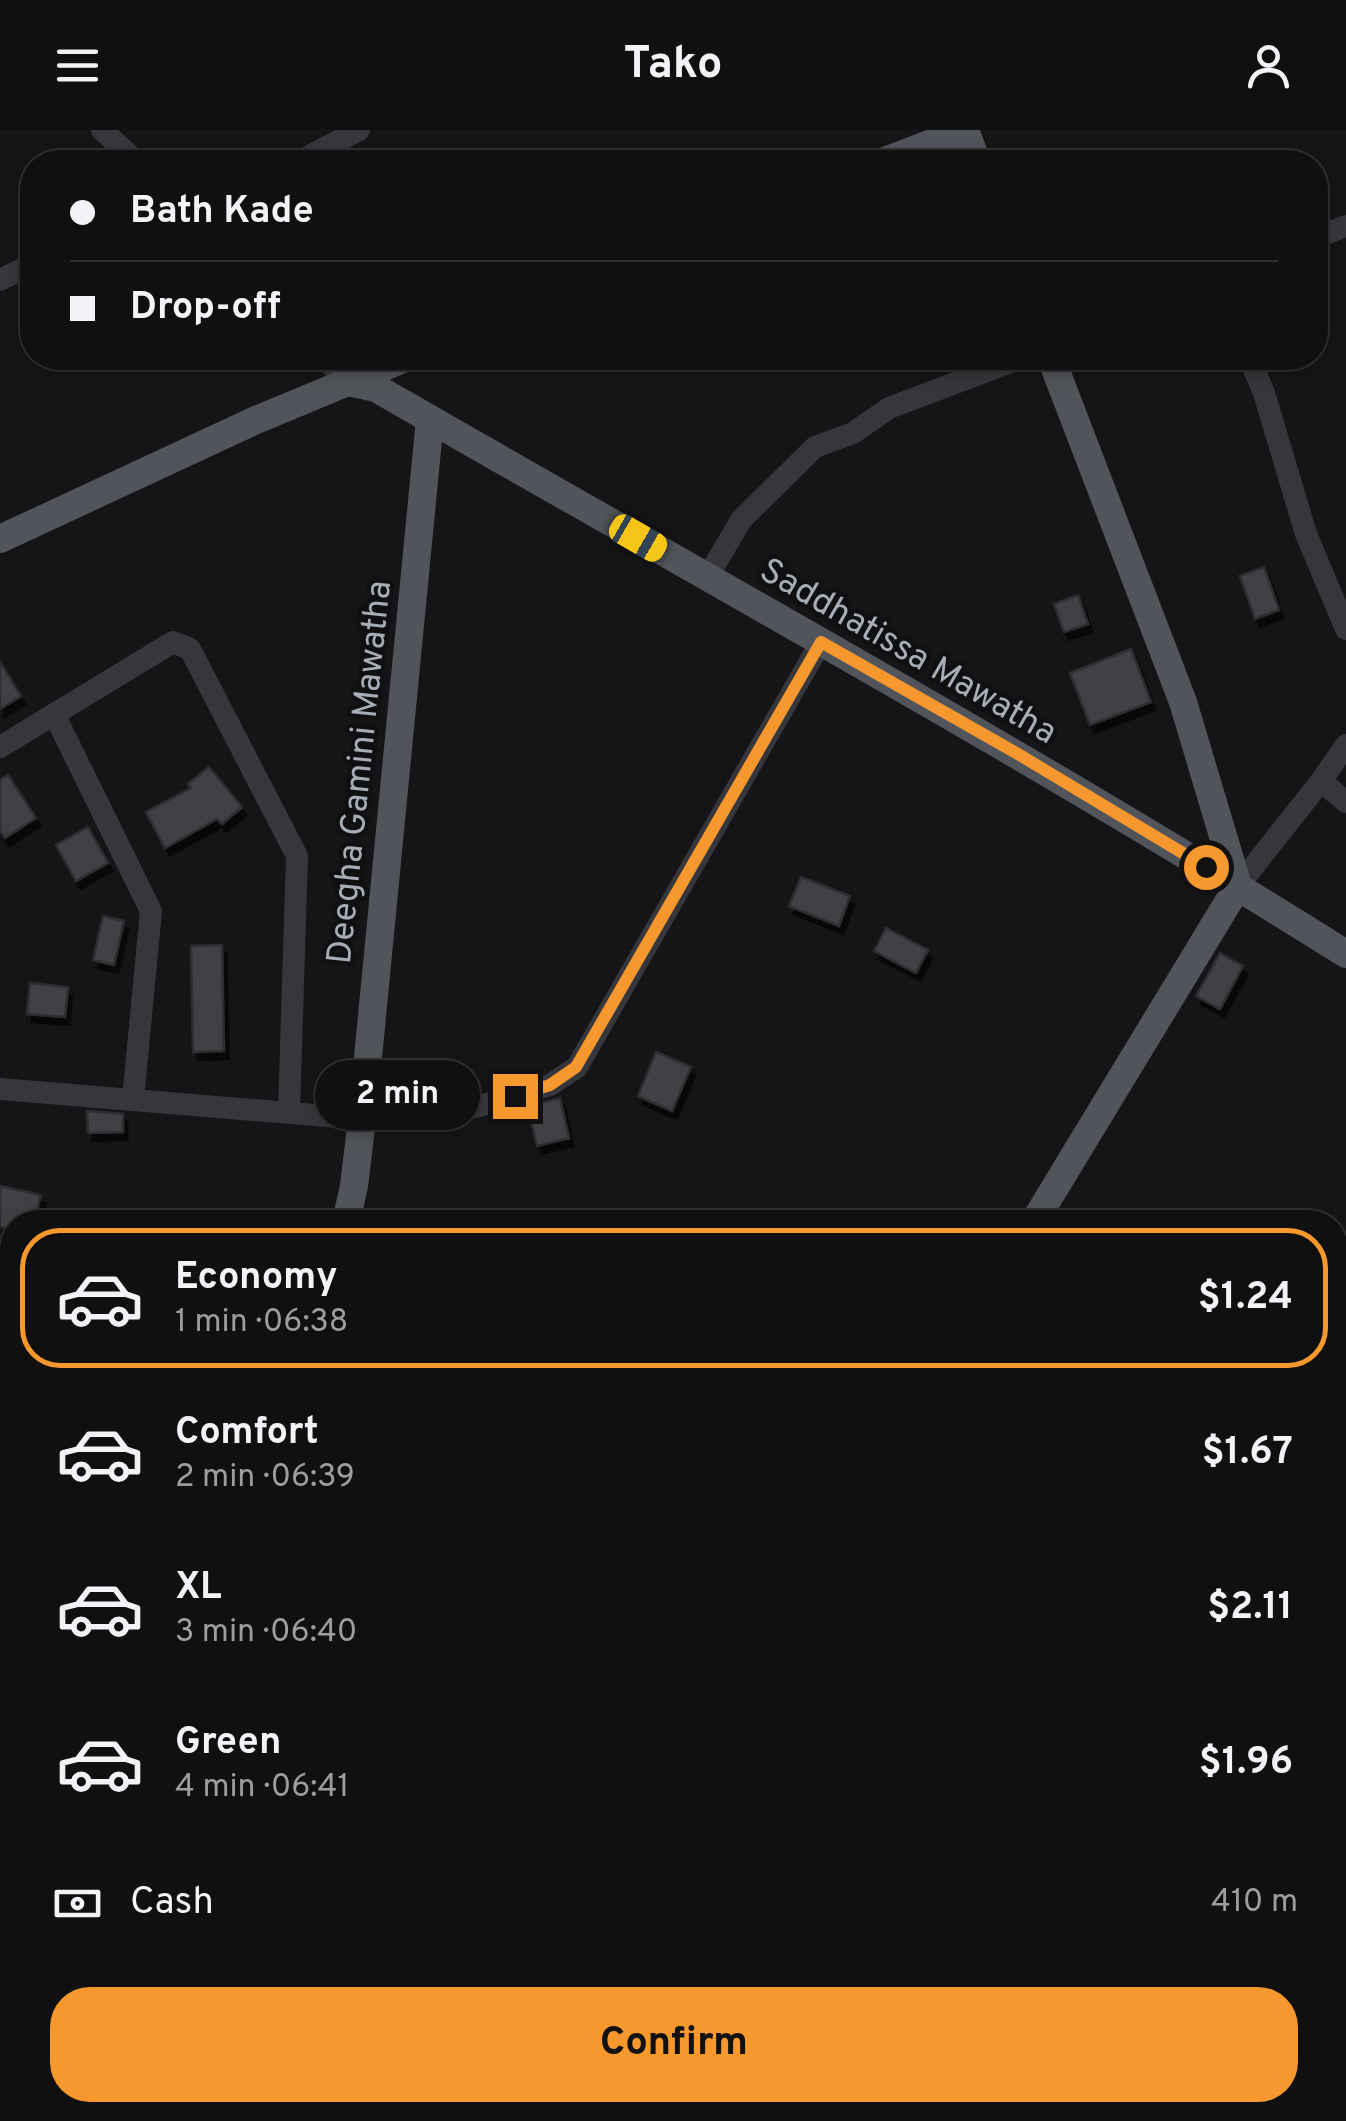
<!DOCTYPE html>
<meta charset="utf-8">
<style>
:root{--surface:#101011;--page:#19191a;--text:#f1f3f6;--muted:#9c9d9f;--line:#303031;--accent:#f6982d}
body{margin:0;font-family:Overpass,sans-serif;background:var(--page);color:var(--text);height:100vh;display:flex;flex-direction:column;font-size:38px;white-space:nowrap}
*{box-sizing:border-box;margin:0}
p{font-size:32px;color:var(--muted)}
.icon{flex:none;width:55px;height:55px;fill:none;stroke:currentColor;stroke-width:2;stroke-linecap:round;stroke-linejoin:round}
.map{position:relative;flex:1;overflow:hidden}
.details{position:absolute;left:0px;top:1080px;width:1348px;height:912px;display:flex;flex-direction:column;background:var(--surface);border-radius:40px 40px 0 0;box-shadow:0 5px 15px #0003,0 0 0 2px var(--line)}
.details>*{flex:none}
.top-card{position:absolute;left:20px;top:20px;width:1308px;height:220px;border-radius:40px;box-shadow:0 5px 15px #0003,0 0 0 2px var(--line);display:grid;align-content:center;height:220px;padding:0 50px;background:var(--surface)}
.end{position:absolute;width:45px;height:45px;margin:-22px;border:12px solid #f6982d;background:#111;box-shadow:0 0 0 5px #111}
.from{border-radius:50%}
.bubble{position:absolute;height:70px;border-radius:35px;background:var(--surface);box-shadow:0 5px 15px #0003,0 0 0 2px var(--line);font-size:32px;font-weight:700;line-height:70px;text-align:center}
.car{position:absolute;width:30px;height:60px;margin:-30px -15px;border-radius:12px;box-shadow:0 0 8px 2px #0007;background:linear-gradient(#f5c518 24%,#345 0 40%,#f5c518 0 76%,#345 0 86%,#f5c518 0)}
.top-card b{display:flex;align-items:center;gap:35px;height:95px;font-size:38px}
.top-card b+b{border-top:2px solid var(--line)}
.top-card i{width:25px;height:25px;background:var(--text)}
ul{padding:18px 0 0;list-style:none}
li{display:flex;align-items:center;gap:30px;height:140px;margin:0 20px 15px;padding:0 30px;border:5px solid transparent;border-radius:40px}
li div{flex:1}
li b{display:block;font-size:38px}
li em{font-style:normal;font-weight:700}
li.current{border-color:var(--accent)}
li>.icon{width:90px;height:90px;stroke-width:1.5}
.pay{display:flex;align-items:center;gap:25px;height:110px;padding:0 50px;font-size:38px}
.pay p{margin-inline-start:auto}
.button{display:flex;gap:20px;margin-top:auto;padding:20px 50px}
.button a{flex:1;height:115px;border-radius:40px;background:var(--accent);color:#111;font-size:40px;font-weight:700;line-height:115px;text-align:center}
header{display:flex;justify-content:space-between;align-items:center;height:130px;padding:0 50px;background:var(--surface);font-size:45px;font-weight:700}
.map>svg:first-child{display:block}
.building{fill:#3f4044;stroke:#2f2f33;stroke-width:2.5;filter:url(#shadow)}
.lines{fill:none;stroke-linecap:round;stroke-linejoin:round}
.minor{stroke:#35373c;stroke-width:22}
.major{stroke:#51555b;stroke-width:28}
.route{stroke:#f6982d;stroke-width:12}
.labels{text-anchor:middle;stroke-width:9;stroke-linejoin:round;paint-order:stroke}
.street-label{font-size:35px;fill:#a6adb7;stroke:#101012}
</style>
<header><svg class="icon" aria-label="menu" viewBox="0 0 24 24"><path d="M4 6h16M4 12h16M4 18h16"/></svg>Tako<svg class="icon" aria-label="person" viewBox="0 0 24 24"><circle cx="12" cy="8" r="4"/><path d="M4 21q1-7 8-7t8 7"/></svg></header>
<div class="map">
<svg width="1346" height="1991" viewBox="0 0 1346 1991">
<defs>
<filter id="shadow"><feDropShadow dx="4.5" dy="8" stdDeviation="0" flood-color="#0009"/></filter>
</defs>
<rect width="100%" height="100%" fill="#151517"/>
<path class="building" d="M1264,437L1279,480L1255,489L1240,446Z
M1078,465L1088,494L1064,502L1054,474Z
M1131,519L1151,572L1090,595L1070,543Z
M0,532L21,566L0,579Z
M209,637L242,677L222,694L217,689L165,718L146,682L191,658L188,654Z
M8,645L36,688L5,708L0,701V650Z
M88,697L108,733L76,751L56,715Z
M801,747L850,766L839,796L789,776Z
M103,786L124,791L114,835L93,830Z
M886,798L928,820L916,843L874,821Z
M222,815L224,921L193,922L191,816Z
M1220,823L1243,836L1220,879L1196,866Z
M30,853L68,857L65,887L27,884Z
M656,922L691,937L672,981L638,966Z
M560,968L569,1008L537,1016L528,977Z
M87,981L123,984V1002L88,1003Z
M0,1056L41,1065L34,1092H12V1100L0,1097Z"/>
<g class="lines">
<path class="minor" d="M102,0L137,32
M298,32L359,0
M1315,108L1346,96
M0,150L32,134
M324,228L348,252
M1249,228L1264,263L1306,404L1346,499
M707,448L741,390L815,317L853,303L889,278L1021,228
M54,584L151,781L133,969
M0,617L173,512L190,519L297,726L289,981
M1321,651L1346,672
M1238,756L1321,651L1346,615
M0,959L362,989L480,976L550,955L577,937L821,512
M0,1311L12,1336
M0,1466L12,1464
M1335,1498L1346,1486
M0,1936L12,1938
M477,1980L588,1988L596,1991
M746,1980L754,1991
M917,1980L926,1991
M1266,1980L1274,1991
M73,1991L74,1980
M612,1991L616,1980"/>
<path class="major" d="M965,0L977,32
M882,32L966,0
M430,289C737,465 1047,636 1346,824
M0,409L256,290L405,228
M346,1092L354,1056L362,989L430,289L376,258L348,252
M1034,1092L1238,756L1183,572L1051,228
M0,1127L12,1130
M1335,1767L1346,1779
M317,1991L318,1980"/>
</g>
<g class="lines">
<path class="route" d="M515,966L550,955L576,937L821,512L1018,624L1206,737"/>
</g>
<g class="labels">
<g class="street-label">
<text transform="translate(909 520) rotate(30)" y="12">Saddhatissa Mawatha</text>
<text transform="translate(358 642) rotate(-84)" y="12">Deegha Gamini Mawatha</text>
</g>
</g>
</svg>
<i class="end from" style="left:1206px;top:737px"></i>
<i class="end" style="left:515px;top:966px"></i>
<div class="bubble" style="left:315px;top:930px;width:165px">2 min</div>
<i class="car" style="left:638px;top:408px;rotate:120deg"></i>
<div class="top-card">
<b><i class="from"></i>Bath Kade</b>
<b><i></i>Drop-off</b>
</div>
<section class="details">
<ul>
<li class="current"><svg class="icon" aria-label="car" viewBox="0 0 24 24"><path d="M5 17H2v-5l4-1 3-4h7l3 4 3 1v5h-3M9 17h6M6 11h13"/><circle cx="7" cy="17" r="2"/><circle cx="17" cy="17" r="2"/></svg><div><b>Economy</b><p>1 min · 06:38</p></div><em>$1.24</em></li>
<li><svg class="icon" aria-label="car" viewBox="0 0 24 24"><path d="M5 17H2v-5l4-1 3-4h7l3 4 3 1v5h-3M9 17h6M6 11h13"/><circle cx="7" cy="17" r="2"/><circle cx="17" cy="17" r="2"/></svg><div><b>Comfort</b><p>2 min · 06:39</p></div><em>$1.67</em></li>
<li><svg class="icon" aria-label="car" viewBox="0 0 24 24"><path d="M5 17H2v-5l4-1 3-4h7l3 4 3 1v5h-3M9 17h6M6 11h13"/><circle cx="7" cy="17" r="2"/><circle cx="17" cy="17" r="2"/></svg><div><b>XL</b><p>3 min · 06:40</p></div><em>$2.11</em></li>
<li><svg class="icon" aria-label="car" viewBox="0 0 24 24"><path d="M5 17H2v-5l4-1 3-4h7l3 4 3 1v5h-3M9 17h6M6 11h13"/><circle cx="7" cy="17" r="2"/><circle cx="17" cy="17" r="2"/></svg><div><b>Green</b><p>4 min · 06:41</p></div><em>$1.96</em></li>
</ul>
<div class="pay"><svg class="icon" aria-label="cash" viewBox="0 0 24 24"><path d="M3 7h18v10H3z"/><circle cx="12" cy="12" r="2"/></svg>Cash<p>410 m</p></div>
<div class="button"><a>Confirm</a></div>
</section>
</div>
